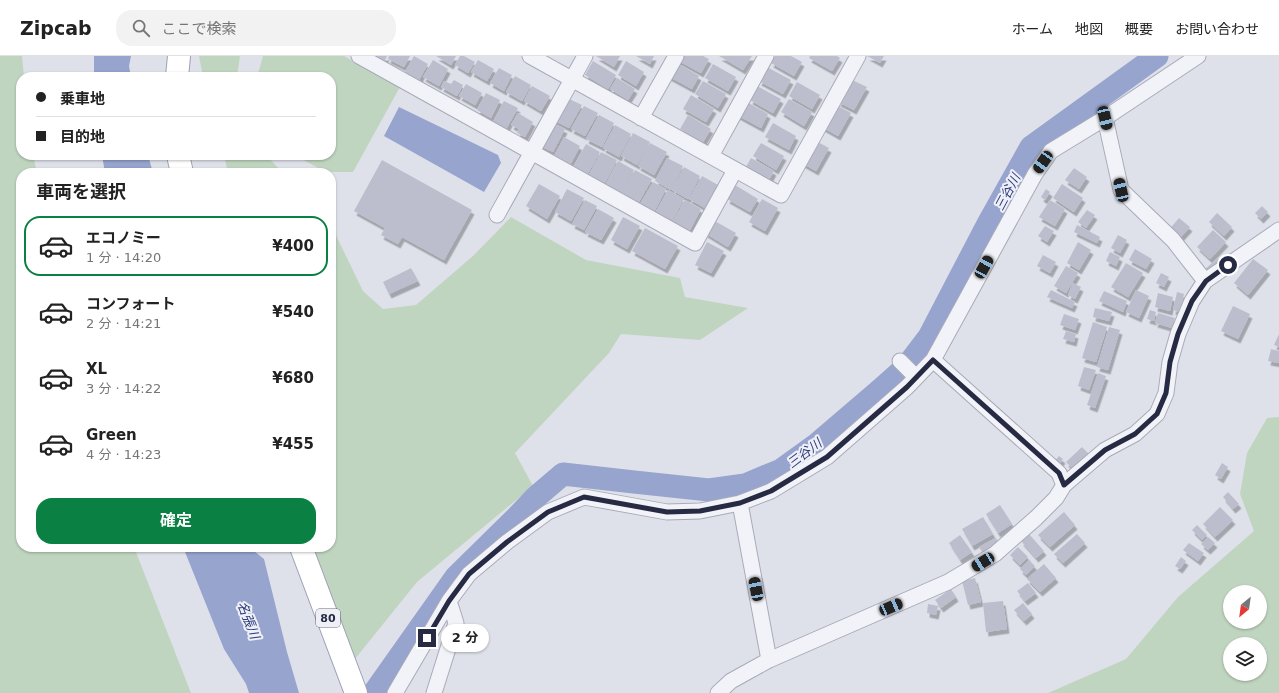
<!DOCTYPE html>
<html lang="ja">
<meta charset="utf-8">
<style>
:root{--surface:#fff;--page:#f2f2f2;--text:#222;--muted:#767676;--line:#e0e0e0;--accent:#0b8043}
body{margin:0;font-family:"DejaVu Sans","Noto Sans JP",sans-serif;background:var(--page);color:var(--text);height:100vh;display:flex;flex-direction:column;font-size:15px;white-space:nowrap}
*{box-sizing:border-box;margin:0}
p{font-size:13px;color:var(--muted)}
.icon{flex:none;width:22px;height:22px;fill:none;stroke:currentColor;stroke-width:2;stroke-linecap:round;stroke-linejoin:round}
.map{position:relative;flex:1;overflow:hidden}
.sheet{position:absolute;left:16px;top:112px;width:320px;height:384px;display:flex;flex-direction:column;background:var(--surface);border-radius:16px;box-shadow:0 1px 3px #0004}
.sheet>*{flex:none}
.top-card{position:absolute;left:16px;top:16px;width:320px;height:88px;border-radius:16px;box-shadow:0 1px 3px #0004;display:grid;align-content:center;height:88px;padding:0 20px;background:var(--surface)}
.needle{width:26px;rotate:209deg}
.tools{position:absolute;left:1223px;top:529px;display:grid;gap:8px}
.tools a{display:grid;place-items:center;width:44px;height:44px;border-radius:50%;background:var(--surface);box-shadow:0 1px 3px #0004;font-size:20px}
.end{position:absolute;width:18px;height:18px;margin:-9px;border:5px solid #262a43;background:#fff;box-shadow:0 0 0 2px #fff}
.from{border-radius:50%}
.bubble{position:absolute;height:28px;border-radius:14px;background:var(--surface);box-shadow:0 1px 3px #0004;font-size:13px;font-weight:700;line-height:28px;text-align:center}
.car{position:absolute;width:12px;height:24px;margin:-12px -6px;border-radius:5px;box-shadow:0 0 3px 1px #0007;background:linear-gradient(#222 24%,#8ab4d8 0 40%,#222 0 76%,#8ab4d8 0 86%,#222 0)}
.top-card b{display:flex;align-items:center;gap:14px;height:38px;font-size:15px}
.top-card b+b{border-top:1px solid var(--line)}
.top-card i{width:10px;height:10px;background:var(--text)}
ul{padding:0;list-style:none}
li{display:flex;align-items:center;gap:12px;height:60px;margin:0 8px 6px;padding:0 12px;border:2px solid transparent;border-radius:16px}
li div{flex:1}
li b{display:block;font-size:15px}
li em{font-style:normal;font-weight:700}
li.on{border-color:var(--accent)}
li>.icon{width:36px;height:36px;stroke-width:1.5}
h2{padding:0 20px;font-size:18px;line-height:48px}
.primary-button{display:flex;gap:8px;margin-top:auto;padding:8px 20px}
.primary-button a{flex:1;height:46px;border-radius:16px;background:var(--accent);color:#fff;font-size:16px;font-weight:700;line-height:46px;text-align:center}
header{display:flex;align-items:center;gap:24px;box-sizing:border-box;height:56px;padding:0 20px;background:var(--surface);border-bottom:1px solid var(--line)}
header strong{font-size:19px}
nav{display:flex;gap:22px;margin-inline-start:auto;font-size:14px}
.search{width:280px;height:36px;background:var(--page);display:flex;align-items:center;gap:10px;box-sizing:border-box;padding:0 14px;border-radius:16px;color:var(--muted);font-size:15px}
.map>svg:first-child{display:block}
.green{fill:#c0d5bf;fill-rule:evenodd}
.water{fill:#96a4ce}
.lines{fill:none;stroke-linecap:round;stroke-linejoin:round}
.river{stroke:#96a4ce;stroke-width:23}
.building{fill:#bcbecd;filter:url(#shadow)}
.minor-casing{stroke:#a8aab8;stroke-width:17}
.primary-casing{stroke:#9da1b7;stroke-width:24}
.minor{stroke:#f2f3f8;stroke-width:15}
.primary{stroke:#fff;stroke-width:22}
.route{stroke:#262a43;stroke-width:5}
.labels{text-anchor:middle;stroke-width:4;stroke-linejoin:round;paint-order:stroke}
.shield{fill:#eff0f7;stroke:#626579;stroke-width:1}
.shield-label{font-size:11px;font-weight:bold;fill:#262a43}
.water-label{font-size:13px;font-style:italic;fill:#2c3d7b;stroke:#eff0f7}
</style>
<header>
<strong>Zipcab</strong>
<div class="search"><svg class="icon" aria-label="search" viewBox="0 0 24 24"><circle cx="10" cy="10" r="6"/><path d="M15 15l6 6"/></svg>ここで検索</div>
<nav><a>ホーム</a><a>地図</a><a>概要</a><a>お問い合わせ</a></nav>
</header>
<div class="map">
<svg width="1279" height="637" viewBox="0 0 1279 637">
<defs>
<filter id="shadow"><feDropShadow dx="2.5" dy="4.5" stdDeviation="0" flood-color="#0004"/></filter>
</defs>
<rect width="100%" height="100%" fill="#dfe1ea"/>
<path class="green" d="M0,0H22L24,21H21V99H33L37,117H21V491H134L191,637H0Z
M199,0H240L237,21H203Z
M263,0H344L400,31L353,116H325L295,99H331V21H257Z
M224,99H266L283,117H228Z
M511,161L586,204L680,222L685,241L748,252L700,284L621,278L609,297L515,397L533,430L417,526L355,603L313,491H331V169L363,235L383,253L416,249L474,199Z
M1279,361V637H1048L1126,603L1178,541L1254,475L1240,438L1247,397L1267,362ZM1230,536H1260V566H1230ZM1230,588H1260V618H1230Z"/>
<path class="water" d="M94,0H131L129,10L131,21H94Z
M399,51L498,99L501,107L484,136L384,80Z
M102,99H148L153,117H105Z
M183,491H249L264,503L287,596L299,637H249L246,628L224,593Z"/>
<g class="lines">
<path class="river" d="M374,637L456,521L516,462L536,441L563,418L634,426L709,434L745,429L781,414L817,388L879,335L907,310L929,281L989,166L1031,91L1157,0"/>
</g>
<path class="building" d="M374,0H387L384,6Z
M389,0H410L404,11L388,3Z
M414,0L428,8L419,24L405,16Z
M436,0H456L451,9Z
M460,0H464L475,6L468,17L455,9Z
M596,0H620L614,11Z
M636,0H654L650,8Z
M680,0H703L709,3L701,17L677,4Z
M719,0H752L743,14Z
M775,0H791L802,6L794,20L771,7Z
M810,0H837L840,2L832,15L809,2Z
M867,0H884L880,7Z
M433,4L448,13L439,30L423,21Z
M478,4L494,13L487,25L471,16Z
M593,5L616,19L608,33L585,19Z
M626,5L644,16L636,30L618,19Z
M676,6L699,20L692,33L668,20Z
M713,8L736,21L728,35L705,22Z
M767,11L791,24L783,38L759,25Z
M499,12L512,19L504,35L490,27Z
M515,20L531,29L522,45L506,36Z
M617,22L635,33L628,44L610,33Z
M850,23L867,31L854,54L838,46Z
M454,24L463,29L457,40L441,31L444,25L451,28Z
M703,25L726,38L718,52L695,38Z
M797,26L820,39L812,53L789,40Z
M466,28L482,37L475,49L459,40Z
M532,30L550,40L541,55L524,45Z
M757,30L781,43L773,57L750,44Z
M486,37L500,44L491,62L477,54Z
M691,39L714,53L706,66L683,53Z
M565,41L582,49L569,72L553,64Z
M789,43L812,56L804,70L781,56Z
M504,45L518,52L505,75L492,68Z
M745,45L768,58L761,72L737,59Z
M834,48L851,57L838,80L822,71Z
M584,50L598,57L585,80L571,73Z
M518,57L533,66L525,81L517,77L519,73L511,69Z
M599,59L614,67L602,91L586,83Z
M688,59L711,73L703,86L680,73Z
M549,65L565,73L553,96L536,88Z
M773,67L796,80L789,94L765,81Z
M615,69L631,78L619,101L603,92Z
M633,77L650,86L637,109L621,100Z
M564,81L580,90L568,113L552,104Z
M812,83L829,92L816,115L800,106Z
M650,87L667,96L654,119L638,110Z
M761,87L784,100L776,114L753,100Z
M586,88L600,96L586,121L572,113Z
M601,96L617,104L605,127L589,119Z
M667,102L683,110L671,134L655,125Z
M751,102L774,115L766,129L743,116Z
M382,104L472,154L444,204L402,181L398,188L381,179L385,172L354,155Z
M618,105L634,114L622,137L606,128Z
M684,111L700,120L688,143L672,134Z
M1074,112L1087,121L1079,133L1065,124Z
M635,114L652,123L639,146L623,137Z
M702,120L718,129L705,152L689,143Z
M653,126L666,133L654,156L640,148Z
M539,128L560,140L547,163L526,150Z
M1062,128L1083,142L1074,156L1053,142Z
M735,129L758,143L750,156L727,143Z
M567,133L584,142L571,165L555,156Z
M1046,133L1050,136L1045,144L1041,141Z
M668,134L684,143L672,165L655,157Z
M762,143L778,152L765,175L749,166Z
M585,144L597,150L584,174L572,168Z
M685,144L701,153L689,176L672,167Z
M1050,144L1065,153L1055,170L1039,161Z
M1262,150L1268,156L1261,163L1255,157Z
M598,153L614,162L601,184L585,176Z
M1087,154L1095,159L1086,172L1078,166Z
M1217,157L1232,171L1224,180L1209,166Z
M623,161L640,170L627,193L611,184Z
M1179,162L1190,171L1178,184L1168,175Z
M713,164L736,177L728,191L705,177Z
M1077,169L1100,181L1097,187L1074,176Z
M1045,170L1054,175L1047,186L1038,180Z
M645,172L678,190L665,213L632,195Z
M1213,174L1226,186L1210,203L1197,191Z
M1118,179L1127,184L1120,197L1111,192Z
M707,186L724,195L711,217L695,209Z
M1078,186L1091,194L1079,214L1067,207Z
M1135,193L1152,203L1146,213L1129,204Z
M1110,196L1120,201L1116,210L1106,205Z
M1043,199L1056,206L1050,217L1037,210Z
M1218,202L1223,207L1210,219L1205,213Z
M1253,203L1268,214L1248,239L1234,227Z
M1126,207L1143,217L1128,241L1111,231Z
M1066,210L1078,217L1066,237L1054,230Z
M411,212L418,225L389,238L383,226Z
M1161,217L1169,221L1164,231L1156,227Z
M1073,227L1081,231L1075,243L1068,239Z
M1051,234L1075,246L1072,252L1047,241Z
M1136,234L1149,240L1139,262L1126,256Z
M1104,235L1127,245L1123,256L1099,245Z
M1177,236L1184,238L1180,256L1173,254Z
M1158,237L1173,241L1170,255L1155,251Z
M1233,250L1250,258L1238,283L1221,275Z
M1095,252L1112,256L1109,265L1093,261Z
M1150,254L1156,256L1154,265L1147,263Z
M1158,257L1175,262L1172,272L1155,267Z
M1064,258L1079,263L1075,274L1060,269Z
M1093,266L1107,271L1096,306L1082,302Z
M1109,271L1120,274L1108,314L1097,311Z
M1066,275L1076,278L1074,286L1063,283Z
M1279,278V291L1274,289Z
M1271,293L1279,295V307L1268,305Z
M1084,311L1096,314L1089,334L1078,330Z
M1098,317L1106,320L1095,352L1087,349Z
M1082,391L1089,398L1073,413L1066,406Z
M1059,400L1063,403L1057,411L1053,407Z
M1222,407L1228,411L1221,423L1215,419Z
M1228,436L1239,448L1233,453L1223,441Z
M1000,449L1012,468L998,477L986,458Z
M1220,451L1233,464L1215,481L1203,468Z
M1064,456L1075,469L1050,491L1038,479Z
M983,461L993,478L972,490L962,473Z
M1197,469L1207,479L1202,484L1192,474Z
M1029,478L1044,495L1036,502L1021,485Z
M1077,478L1085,487L1063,507L1054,498Z
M960,479L972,496L960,504L949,487Z
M1208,481L1215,487L1208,494L1201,488Z
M996,482L1001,490L984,499L979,491Z
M1189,487L1204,497L1198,505L1183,494Z
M1018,491L1028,501L1020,509L1010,499Z
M1181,501L1186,505L1180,513L1175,510Z
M1029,504L1035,510L1026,519L1020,513Z
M1044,508L1056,522L1040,536L1027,523Z
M975,522L981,546L968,549L962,525Z
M1028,527L1036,537L1025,545L1017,535Z
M951,533L956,541L941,552L935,544Z
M1003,545L1007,573L986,576L983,547Z
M1023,547L1032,558L1024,565L1014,554Z
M928,548L938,550L936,559L927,557Z"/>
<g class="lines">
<defs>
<path id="minor" d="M359,0L695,187L735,114
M530,0L781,139L858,0
M641,62L676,0
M1105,62L1121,134L1173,184L1205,225
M711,100L766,0
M497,159L585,0
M933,304L1059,417L1064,429
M900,305L916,321
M740,447L769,604
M395,637L449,545L469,518L507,486L548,456L584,441L667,456L700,455L740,447L771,435L827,401L907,331L933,304L1035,118L1051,95L1105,62L1198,0
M434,637L456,567L449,545
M718,637L731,625L769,604L948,526L995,498L1036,462L1056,442L1064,429L1105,394L1135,378L1157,358L1166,337L1170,306L1178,278L1192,245L1205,225L1279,174"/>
<path id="primary" d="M177,21L179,0
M178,99L182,117
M301,491L356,637"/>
</defs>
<use href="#minor" class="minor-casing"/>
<use href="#primary" class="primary-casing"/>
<use href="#minor" class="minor"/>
<use href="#primary" class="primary"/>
</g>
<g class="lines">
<path class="route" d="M427,582L449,545L469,518L507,486L548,456L584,441L667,456L700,455L740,447L771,435L827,401L907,331L933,304L1059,417L1064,429L1105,394L1135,378L1157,358L1166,337L1170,306L1178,278L1192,245L1206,225L1228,209"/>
</g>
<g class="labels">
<rect class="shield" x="316" y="553" width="24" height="18" rx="3"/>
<g class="shield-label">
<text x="328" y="566">80</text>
</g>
<g class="water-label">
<text transform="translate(1007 136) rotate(-62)" y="5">三谷川</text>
<text transform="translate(804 397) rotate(-37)" y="5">三谷川</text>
<text transform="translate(249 564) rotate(69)" y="5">名張川</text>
</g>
</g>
</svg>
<div class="tools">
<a><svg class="needle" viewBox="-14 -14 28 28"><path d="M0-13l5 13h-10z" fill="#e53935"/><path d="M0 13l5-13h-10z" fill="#767676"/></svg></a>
<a><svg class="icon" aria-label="layers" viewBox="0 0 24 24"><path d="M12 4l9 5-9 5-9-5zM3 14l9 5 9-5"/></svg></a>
</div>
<i class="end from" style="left:1228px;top:209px"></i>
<i class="end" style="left:427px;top:582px"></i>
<div class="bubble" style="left:441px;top:568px;width:48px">2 分</div>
<i class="car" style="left:1105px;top:62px;rotate:167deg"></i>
<i class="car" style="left:1043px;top:106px;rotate:215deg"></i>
<i class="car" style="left:1121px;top:134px;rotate:347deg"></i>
<i class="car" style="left:984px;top:211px;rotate:29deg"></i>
<i class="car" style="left:983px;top:506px;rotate:239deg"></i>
<i class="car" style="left:756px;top:533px;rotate:349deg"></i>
<i class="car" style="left:891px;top:551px;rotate:67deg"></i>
<div class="top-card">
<b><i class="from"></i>乗車地</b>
<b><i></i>目的地</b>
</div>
<section class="sheet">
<h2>車両を選択</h2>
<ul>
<li class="on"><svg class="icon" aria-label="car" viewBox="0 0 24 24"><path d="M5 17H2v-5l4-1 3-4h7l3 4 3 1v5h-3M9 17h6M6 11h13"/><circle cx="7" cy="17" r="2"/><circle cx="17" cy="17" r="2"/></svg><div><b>エコノミー</b><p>1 分 · 14:20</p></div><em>¥400</em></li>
<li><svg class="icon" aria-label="car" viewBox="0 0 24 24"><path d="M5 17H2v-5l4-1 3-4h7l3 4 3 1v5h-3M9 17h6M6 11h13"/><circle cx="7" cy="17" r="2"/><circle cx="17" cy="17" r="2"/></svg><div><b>コンフォート</b><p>2 分 · 14:21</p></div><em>¥540</em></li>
<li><svg class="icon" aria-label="car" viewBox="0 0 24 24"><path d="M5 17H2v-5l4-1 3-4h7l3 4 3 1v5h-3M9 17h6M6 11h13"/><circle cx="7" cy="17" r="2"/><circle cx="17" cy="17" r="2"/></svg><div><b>XL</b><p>3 分 · 14:22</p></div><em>¥680</em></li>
<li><svg class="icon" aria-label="car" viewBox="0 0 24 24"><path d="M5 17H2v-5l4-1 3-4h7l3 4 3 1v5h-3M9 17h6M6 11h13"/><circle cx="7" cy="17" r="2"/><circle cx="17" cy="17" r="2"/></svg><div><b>Green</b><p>4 分 · 14:23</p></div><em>¥455</em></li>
</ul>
<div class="primary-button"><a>確定</a></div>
</section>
</div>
